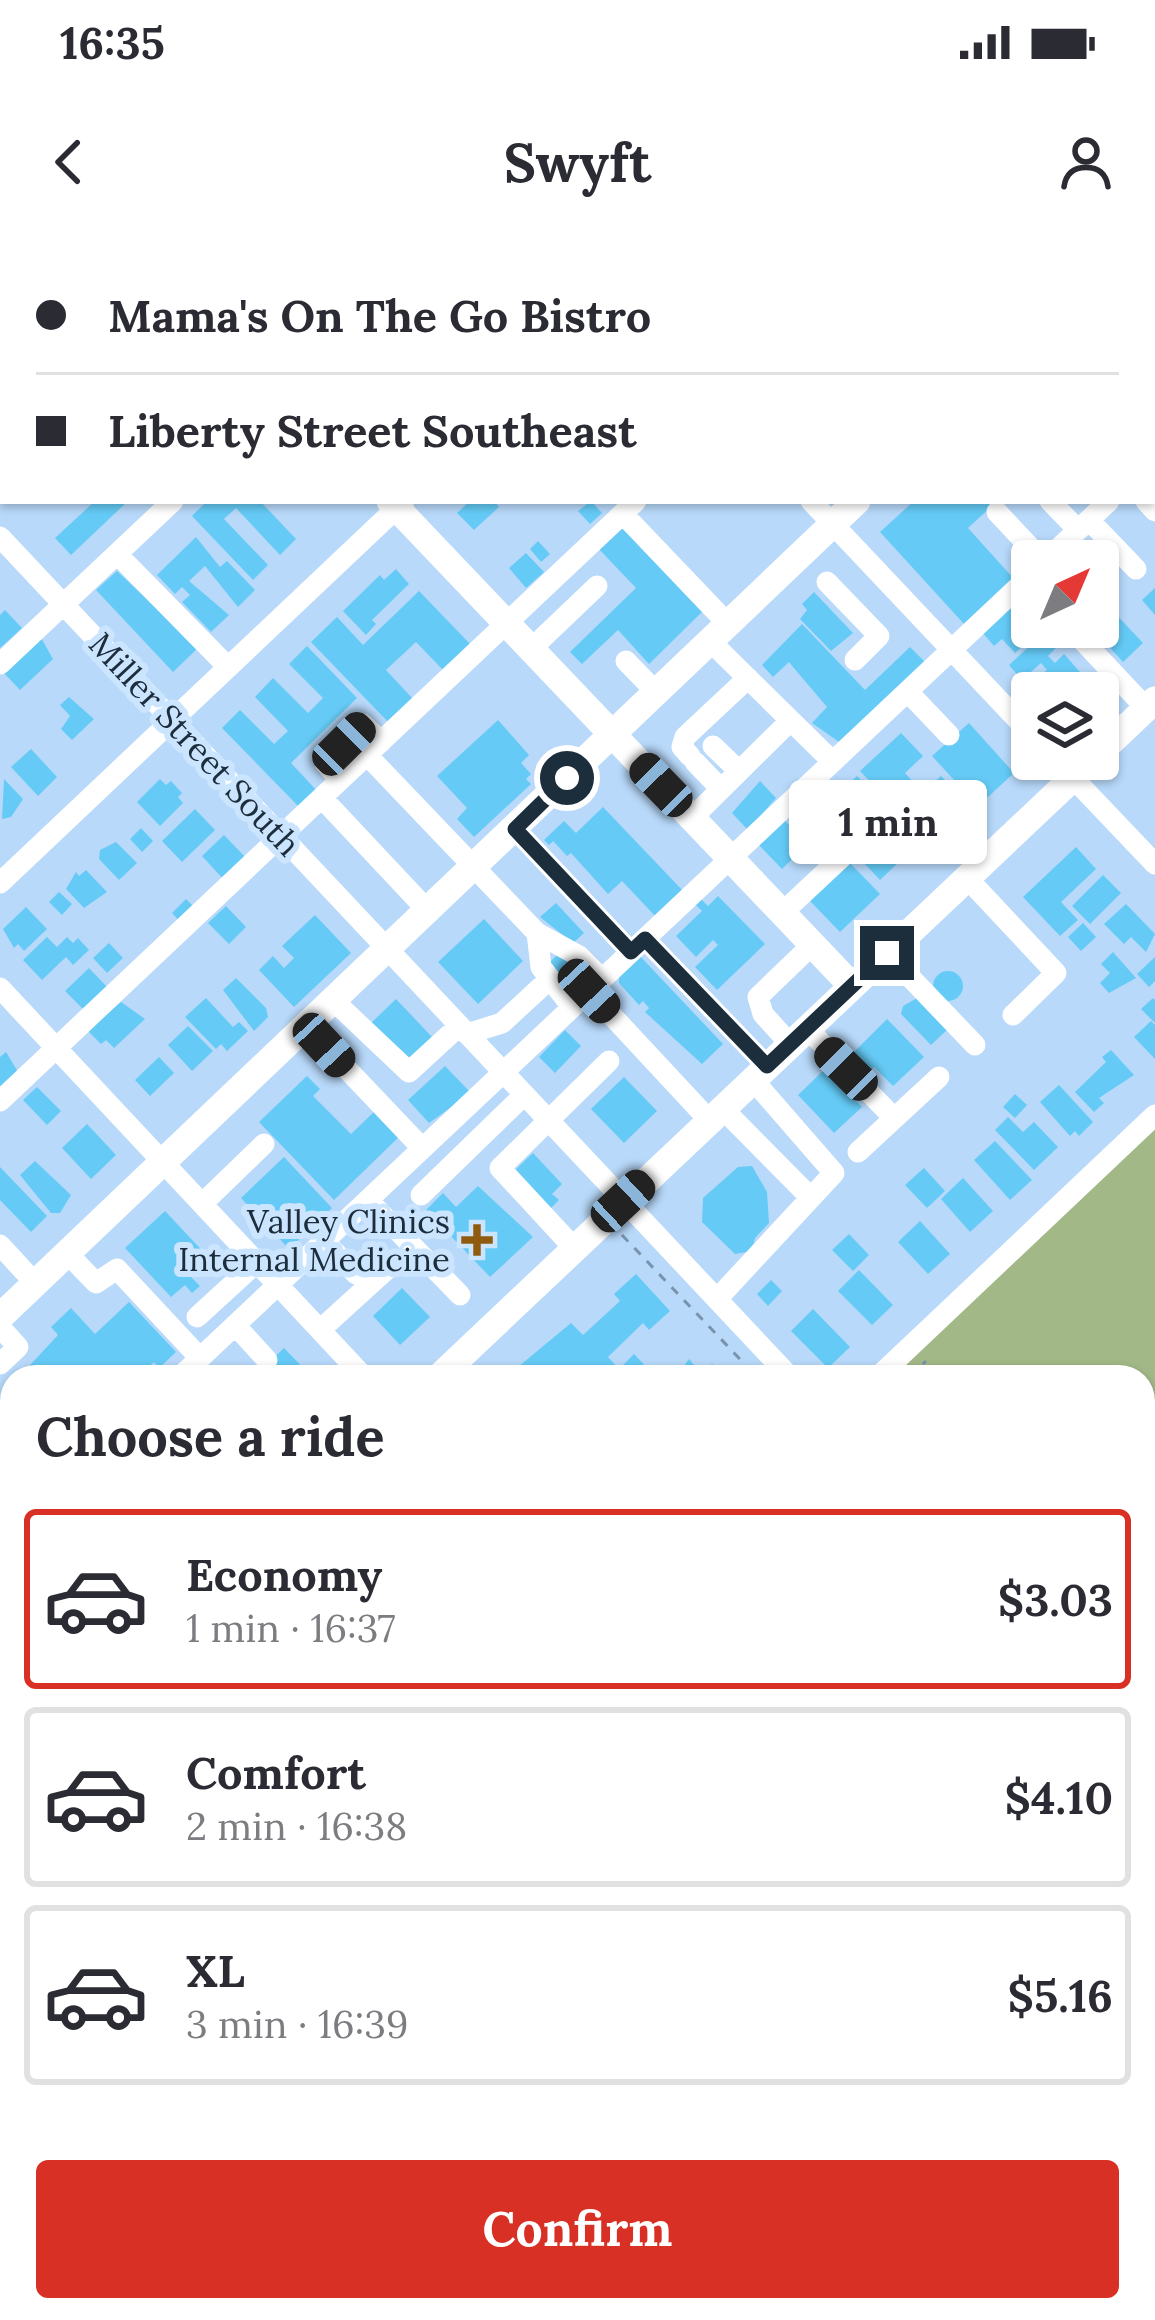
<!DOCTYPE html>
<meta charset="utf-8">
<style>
:root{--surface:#fff;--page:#f2f2f3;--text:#2b2b33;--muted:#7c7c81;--line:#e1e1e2;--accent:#d93025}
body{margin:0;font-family:Lora,serif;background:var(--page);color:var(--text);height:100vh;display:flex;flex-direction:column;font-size:45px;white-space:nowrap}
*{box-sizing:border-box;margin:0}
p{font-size:39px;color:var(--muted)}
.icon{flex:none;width:66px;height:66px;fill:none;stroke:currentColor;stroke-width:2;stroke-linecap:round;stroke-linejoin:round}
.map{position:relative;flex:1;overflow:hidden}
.details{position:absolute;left:0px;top:1125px;width:1155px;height:957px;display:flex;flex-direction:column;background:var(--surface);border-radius:36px 36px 0 0;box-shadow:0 3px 9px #0004}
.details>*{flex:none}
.banner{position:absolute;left:0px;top:0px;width:1155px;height:264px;box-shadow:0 3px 9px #0004;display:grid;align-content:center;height:264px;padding:0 36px;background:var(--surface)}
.needle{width:78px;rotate:44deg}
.fabs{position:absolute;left:1011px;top:300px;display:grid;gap:24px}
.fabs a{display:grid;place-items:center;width:108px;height:108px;border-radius:12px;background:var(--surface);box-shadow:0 3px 9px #0004;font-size:60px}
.end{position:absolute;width:54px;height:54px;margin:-27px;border:15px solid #1c2d3c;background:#fff;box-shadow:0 0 0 6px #fff}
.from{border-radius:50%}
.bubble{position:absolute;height:84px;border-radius:12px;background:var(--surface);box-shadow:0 3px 9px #0004;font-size:39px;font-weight:700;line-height:84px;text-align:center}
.car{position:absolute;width:36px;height:72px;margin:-36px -18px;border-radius:15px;box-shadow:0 0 9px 3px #0007;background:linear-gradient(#222 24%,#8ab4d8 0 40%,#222 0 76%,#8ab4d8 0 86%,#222 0)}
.banner b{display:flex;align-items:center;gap:42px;height:114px;font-size:45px}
.banner b+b{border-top:3px solid var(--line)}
.banner i{width:30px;height:30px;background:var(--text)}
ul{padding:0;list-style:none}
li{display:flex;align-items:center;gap:36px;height:180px;margin:0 24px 18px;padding:0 12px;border:6px solid var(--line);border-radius:12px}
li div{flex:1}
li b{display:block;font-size:45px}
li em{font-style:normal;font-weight:700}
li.active{border-color:var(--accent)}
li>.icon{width:108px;height:108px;stroke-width:1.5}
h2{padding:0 36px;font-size:54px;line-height:144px}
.button{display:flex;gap:24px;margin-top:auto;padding:24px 36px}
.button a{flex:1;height:138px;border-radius:12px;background:var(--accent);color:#fff;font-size:48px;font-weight:700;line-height:138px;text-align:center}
.status{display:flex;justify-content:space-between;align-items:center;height:84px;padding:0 60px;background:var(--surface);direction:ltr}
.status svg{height:33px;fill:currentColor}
header{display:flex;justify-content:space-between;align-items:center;height:156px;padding:0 36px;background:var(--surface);font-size:54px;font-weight:700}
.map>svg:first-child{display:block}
.green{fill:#a2b987}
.forest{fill:#7c9d4f}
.building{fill:#65cbf6}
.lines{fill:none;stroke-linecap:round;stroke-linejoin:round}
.path{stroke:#7993ad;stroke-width:3;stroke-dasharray:9 9;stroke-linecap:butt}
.minor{stroke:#fff;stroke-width:21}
.major{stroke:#fff;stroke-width:27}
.route{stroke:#1c2d3c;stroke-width:15}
.poi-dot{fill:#905b0f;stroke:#cce5fe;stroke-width:4.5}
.labels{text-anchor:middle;stroke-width:12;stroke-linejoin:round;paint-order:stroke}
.street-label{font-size:33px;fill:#1c2d3c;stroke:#cce5fe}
.poi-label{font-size:33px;fill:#1c2d3c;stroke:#cce5fe;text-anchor:end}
</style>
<div class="status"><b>16:35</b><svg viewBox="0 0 49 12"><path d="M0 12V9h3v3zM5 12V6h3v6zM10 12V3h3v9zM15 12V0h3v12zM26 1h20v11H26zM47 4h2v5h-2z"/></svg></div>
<header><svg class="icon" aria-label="back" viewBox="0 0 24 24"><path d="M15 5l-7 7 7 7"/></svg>Swyft<svg class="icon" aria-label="person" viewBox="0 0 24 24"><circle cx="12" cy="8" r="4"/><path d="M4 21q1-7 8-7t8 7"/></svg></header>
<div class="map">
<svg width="1155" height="2080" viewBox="0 0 1155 2080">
<rect width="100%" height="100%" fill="#b8d9fa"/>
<path class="green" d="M1155,889V2080H521L511,2070H1143V1137H892Z"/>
<path class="forest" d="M1155,1201V1928L1143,1946V1209Z
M569,2070H887L870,2080H578Z
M1014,2070H1079L1076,2080H1024Z"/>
<path class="building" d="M95,261H128L71,315L55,298Z
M207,261H260L296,299L280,315L236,268L224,279L268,325L253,340L192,276Z
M470,261H494L499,267L474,290L457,273Z
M591,261L602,273L590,284L578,271Z
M914,261H988L992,266L968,288L1014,339L964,384L880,292Z
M619,284L702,372L649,424L618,390L582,424L570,412L636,348L596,306Z
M196,297L220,327L227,321L255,350L238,367L205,326L189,341L229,375L211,392L182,362L190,355L182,347L175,354L157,335Z
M538,301L550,314L541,322L530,309Z
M526,313L544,332L526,348L509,328Z
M396,329L409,344L372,380L376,384L366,395L343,371L380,335L384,340Z
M117,331L198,408L173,432L96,350Z
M1155,348V375L1142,360Z
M419,351L472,406L445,432L416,402L386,430L414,460L390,484L311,402L337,377L363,405Z
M814,352L853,393L831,411L800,379L807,370L802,364Z
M1015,363L1040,390L1015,413L1002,399L994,406L982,392Z
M1111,369L1143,403L1123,422L1091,387H1098Z
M5,370L22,388L0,408V375Z
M802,384L865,450L910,407L928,425L842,504L812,483L827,467L793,427L789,422L773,437L762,425Z
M1043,394L1056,408L1048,416L1055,423L1064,414L1095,449L1091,453H1059L1042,434L1047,430L1041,423L1022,440L1009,425Z
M40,396L53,419L20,450L3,432Z
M307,406L357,458L291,523L318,552L301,569L222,488L240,470L274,504L288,491L255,457L273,438L308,473L323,458L289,424Z
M69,457L94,479L72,500L61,489L70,476L60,465Z
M498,480L529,515L521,523L531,534L526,539L531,544L474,597L457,579L467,568L437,536Z
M969,483L1014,533L978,566L932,516Z
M901,493L923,516L905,533L923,553L941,536L964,559L923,597L860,531Z
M31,509L57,537L38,556L11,527Z
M857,536L879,558L861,576L880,596L898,578L920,602L880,640L817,574Z
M4,539L23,559L11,577L2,579Z
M160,539L166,545L171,541L182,553L178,557L183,563L160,586L137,562Z
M760,541L776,558L748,590L732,573Z
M603,567L685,653L658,679L622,641L608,654L571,613L567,616L553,601L549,605L544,600L564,581L576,593Z
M195,569L215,590L182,622L162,601Z
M784,580L808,604L782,629L758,604Z
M141,588L153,601L142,612L130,599Z
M224,595L247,619L225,641L202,616Z
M116,602L137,623L119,640L99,619L100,610Z
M1076,607L1096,629L1061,662L1078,680L1060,696L1023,657Z
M850,623L880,654L840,692L810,661Z
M86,630L107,652L84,668L66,649L76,632L79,636Z
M1103,635L1121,653L1090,684L1072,666Z
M59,652L72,664L62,675L49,662Z
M718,656L765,704L717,750L695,727L718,705L713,700L696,717L676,696L702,671L695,664L701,659L708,666Z
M186,659L198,671L183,685L172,673Z
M556,663L584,693L573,703L540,677Z
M1126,664L1155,694L1146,712L1131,697L1124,704L1104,684Z
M226,666L246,687L229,704L208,683Z
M26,667L47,689L24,711L18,704L14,708L3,689Z
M315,675L351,713L294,767L259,730L273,716L284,728L294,718L282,706Z
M484,679L523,721L478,764L438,722Z
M1083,683L1096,697L1081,711L1068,697Z
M47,697L57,707L67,697L73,703L78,698L89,710L73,725L66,717L42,740L23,720Z
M109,703L123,718L107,733L93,718Z
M560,712L587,741L575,752L548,724Z
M1113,712L1136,738L1109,753L1100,743L1110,733L1101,724Z
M640,716L723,804L702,824L645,772L649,768L643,761L639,765L619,743V736Z
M1155,717V741L1149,747L1137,734Z
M89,728L108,748L84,770L65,751Z
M933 746a15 15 0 1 1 30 0a15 15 0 1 1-30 0Z
M236,738L266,768L268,777L254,791L223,750Z
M919,757L948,789L931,805L901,774L903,766Z
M206,758L233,787L239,782L248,791L227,811L221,804L216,809L185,777Z
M1153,758L1155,760V783L1141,769Z
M396,759L433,798L406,823L370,784Z
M121,762L145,779L114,808L106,800L101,804L87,790Z
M887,779L924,817L893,846L874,827L852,849L839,836L848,818Z
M1151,781L1155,785V819L1134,797Z
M188,786L213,811L192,831L168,805Z
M565,790L581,806L555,833L539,817Z
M1111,810L1134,835L1099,858L1104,863L1094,872L1075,852L1106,822L1102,817Z
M6,812L18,832L0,849V817Z
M159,817L174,833L150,856L135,840Z
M445,826L471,853L429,883L408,860Z
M825,829L862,867L834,893L798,855Z
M307,836L320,849L313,856L351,894L377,869L402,894L334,960L259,882Z
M624,837L657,871L624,903L591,869Z
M1059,845L1093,882L1079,896L1075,891L1070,896L1040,862Z
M37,847L61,871L47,885L23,860Z
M1015,854L1027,865L1015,878L1003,867Z
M1008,877L1023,892L1034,882L1058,907L1034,930L995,890Z
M87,884L116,915L91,939L62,908Z
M995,901L1032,940L1010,960L974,920Z
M533,913L562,944L552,954L559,960L549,970L513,932Z
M284,917L332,968L289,1009L241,958Z
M35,921L71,955L60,973H51L20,935Z
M752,926L767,952L769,983L755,998L752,1011L735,1014L702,982L703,958L738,927Z
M0,927L47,976L31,992L0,960Z
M924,928L945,951L927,968L905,945Z
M963,938L993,971L970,992L941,959Z
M478,946L533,997L490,1037L426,970L443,953L456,967Z
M165,971L210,1019L191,1037L200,1046L192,1053L185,1045L171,1057L125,1008Z
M920,981L950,1014L928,1034L898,1002Z
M849,994L869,1015L853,1031L832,1010Z
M859,1030L893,1065L872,1085L838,1051Z
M636,1034L670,1071L649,1090L643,1083L608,1117L619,1129L634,1114L656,1137H506L571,1083L583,1095L620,1061L614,1054Z
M771,1040L782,1051L768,1066L757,1054Z
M402,1048L430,1077L400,1105L373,1076Z
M129,1062L176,1112L159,1128L154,1122L138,1137H19L58,1095L51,1087L71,1068L95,1094Z
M813,1069L850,1107L828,1128L791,1091Z
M284,1108L312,1137H254Z
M689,1119L702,1134L712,1124L729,1137H676Z
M12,1392V1433L4,1441L12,1449V1474L0,1485V1404Z
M0,1625L12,1637V1690L0,1701Z
M134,2070H148L138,2080H124Z
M150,2070H157L167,2080H140Z
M425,2070H460L469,2080H434Z"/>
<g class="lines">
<path class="path" d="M174,0L177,3
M622,995L757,1137
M910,1137L926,1121
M1143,1320L1155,1312
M1143,1498L1155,1493
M1143,1994L1155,1964
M548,2070L557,2080
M978,2070L981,2080
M1109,2070L1115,2080
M599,2080L603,2070
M915,2080L937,2070
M1090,2080L1093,2070"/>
<path class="minor" d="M562,0L565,3
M786,0L789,3
M975,0L978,3
M1038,0L1040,3
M213,3L216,0
M446,3L449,0
M680,3L684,0
M832,3L835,0
M906,3L909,0
M1077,3L1081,0
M1152,53L1155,70
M1152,97L1155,87
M1152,176L1155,179
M0,205L3,202
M1152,220L1155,217
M811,261L1032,495
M1050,261L1078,290
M1146,261L1155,271
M997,272L1043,321
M623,274L728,384
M1089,280L1136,329
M0,297L790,1137
M117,314L228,427
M1045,321L1109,261
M827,342L879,396L855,420
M1070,387L1146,468
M710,401L833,522
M531,409L597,346
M626,421L656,452
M0,424L173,261
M908,452L949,495
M713,506L739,531
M367,515L537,693L579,716L602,739
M690,516L682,507L685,497L748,438
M1055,519L1155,624
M695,522L721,549
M340,540L325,523L363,484L381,502
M322,558L429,672
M692,578L790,481
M515,589L631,712
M967,638L1056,733L1013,775
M0,643L404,261
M782,673L843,616
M537,693L541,727L572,767
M645,699L767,826
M887,713L975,805
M0,748L364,1137
M589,751L709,880
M335,762L409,832L459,786
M307,787L422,908
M807,788L846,829
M467,794L502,783L541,747
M790,804L763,774L758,757L812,705
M859,842L894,878
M0,861L636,261
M722,868L811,958
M858,912L939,837
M421,955L524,855
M368,960L460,1055
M203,963L264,904
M324,1001L356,1034
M0,1005L35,1043
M574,1008L500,928L609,821
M67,1013L96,1043L117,1029L200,1118
M717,1059L834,933L753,840
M197,1077L257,1022
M235,1085L267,1120
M0,1087L18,1107L0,1124
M320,1090L386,1030
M180,1137L1032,334
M878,1137L1155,875
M0,1196L12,1208
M0,1307L12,1295
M0,1359V1362
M0,1502L12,1515
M0,1617L12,1629
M0,1730L12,1719
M0,1817L12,1829
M0,1872L12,1885
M0,1967L12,1956
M202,2070L213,2080
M500,2070L509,2080
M329,2080L339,2070"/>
<path class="major" d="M143,0L146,3
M1131,3L1134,0
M390,261L852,746
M1098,514L1155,460
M0,1077L857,261
M439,1137L1093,519
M0,1554L12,1543"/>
</g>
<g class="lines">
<path class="route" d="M567,538L515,589L631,712L645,699L767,826L887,713"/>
</g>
<path class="poi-dot" d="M471 982h12v12h12v12h-12v12h-12v-12h-12v-12h12z"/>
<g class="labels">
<g class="street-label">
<text transform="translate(195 504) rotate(47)" y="12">Miller Street South</text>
</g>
<g class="poi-label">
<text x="450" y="993">Valley Clinics<tspan x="450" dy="38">Internal Medicine</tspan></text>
</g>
</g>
</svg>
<div class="fabs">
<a><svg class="needle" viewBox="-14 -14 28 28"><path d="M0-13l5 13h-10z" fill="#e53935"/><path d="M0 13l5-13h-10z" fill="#7c7c81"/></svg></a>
<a><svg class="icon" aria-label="layers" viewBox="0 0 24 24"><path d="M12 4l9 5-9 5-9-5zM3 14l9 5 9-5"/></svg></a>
</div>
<i class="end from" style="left:567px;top:538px"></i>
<i class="end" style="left:887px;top:713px"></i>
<div class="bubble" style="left:789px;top:540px;width:198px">1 min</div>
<i class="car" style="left:344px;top:504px;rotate:45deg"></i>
<i class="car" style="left:661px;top:545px;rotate:316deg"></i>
<i class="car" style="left:589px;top:751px;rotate:137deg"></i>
<i class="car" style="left:324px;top:805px;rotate:137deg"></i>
<i class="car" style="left:846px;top:829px;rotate:315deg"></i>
<i class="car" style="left:623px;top:961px;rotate:47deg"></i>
<div class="banner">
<b><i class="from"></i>Mama's On The Go Bistro</b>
<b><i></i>Liberty Street Southeast</b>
</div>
<section class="details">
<h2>Choose a ride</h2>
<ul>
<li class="active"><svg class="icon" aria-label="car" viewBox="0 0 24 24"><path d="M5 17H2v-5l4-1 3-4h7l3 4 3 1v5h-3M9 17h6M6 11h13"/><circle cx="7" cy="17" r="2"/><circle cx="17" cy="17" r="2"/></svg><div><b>Economy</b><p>1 min · 16:37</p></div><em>$3.03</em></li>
<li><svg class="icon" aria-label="car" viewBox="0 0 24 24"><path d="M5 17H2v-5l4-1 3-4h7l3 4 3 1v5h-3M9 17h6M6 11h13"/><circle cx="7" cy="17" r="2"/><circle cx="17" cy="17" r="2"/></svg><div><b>Comfort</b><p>2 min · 16:38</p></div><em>$4.10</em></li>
<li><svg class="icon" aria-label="car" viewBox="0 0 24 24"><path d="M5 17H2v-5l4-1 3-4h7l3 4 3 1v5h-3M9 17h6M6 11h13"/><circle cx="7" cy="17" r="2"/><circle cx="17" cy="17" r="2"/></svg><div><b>XL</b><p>3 min · 16:39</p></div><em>$5.16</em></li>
</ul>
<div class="button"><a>Confirm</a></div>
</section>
</div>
